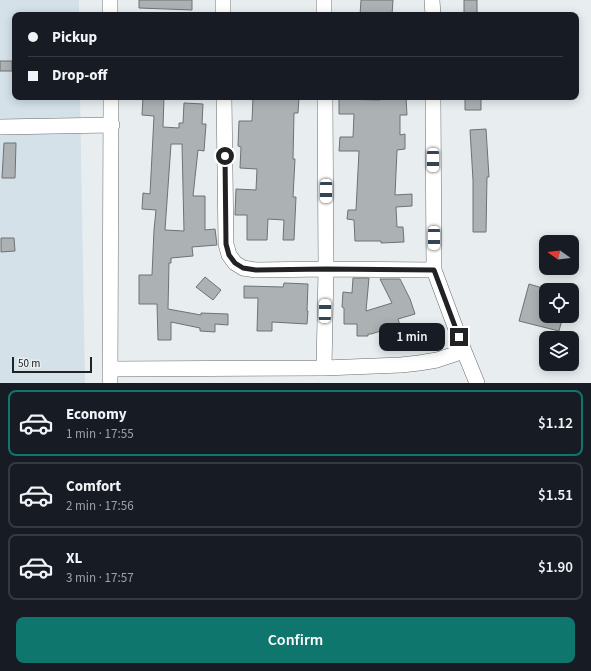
<!DOCTYPE html>
<meta charset="utf-8">
<style>
:root{--surface:#171b24;--page:#20242c;--text:#f1f3f6;--muted:#9ea1a6;--line:#363941;--accent:#0f766e}
body{margin:0;font-family:"Source Sans 3",sans-serif;background:var(--page);color:var(--text);height:100vh;display:flex;flex-direction:column;font-size:15px;white-space:nowrap}
*{box-sizing:border-box;margin:0}
p{font-size:13px;color:var(--muted)}
.icon{flex:none;width:22px;height:22px;fill:none;stroke:currentColor;stroke-width:2;stroke-linecap:round;stroke-linejoin:round}
.map{position:relative;height:383px;overflow:hidden}
.drawer{display:flex;flex-direction:column;background:var(--surface);flex:1}
.drawer>*{flex:none}
.hud{position:absolute;left:12px;top:12px;width:567px;height:88px;border-radius:8px;box-shadow:0 2px 10px #0003;display:grid;align-content:center;height:88px;padding:0 16px;background:var(--surface)}
.needle{width:26px;rotate:284deg}
.buttons{position:absolute;left:539px;top:235px;display:grid;gap:8px}
.buttons a{display:grid;place-items:center;width:40px;height:40px;border-radius:8px;background:var(--surface);box-shadow:0 2px 10px #0003;font-size:20px}
.scale{position:absolute;left:12px;bottom:10px;width:80px;box-sizing:border-box;padding-left:4px;border:2px solid #202223;border-top:0;font-size:11px;line-height:14px;white-space:nowrap;color:#202223;-webkit-text-stroke:3px #e8edf0;paint-order:stroke}
.end{position:absolute;width:18px;height:18px;margin:-9px;border:5px solid #202223;background:#fff;box-shadow:0 0 0 2px #fff}
.from{border-radius:50%}
.bubble{position:absolute;height:28px;border-radius:8px;background:var(--surface);box-shadow:0 2px 10px #0003;font-size:13px;font-weight:600;line-height:28px;text-align:center}
.car{position:absolute;width:12px;height:24px;margin:-12px -6px;border-radius:5px;box-shadow:0 0 3px 1px #0007;background:linear-gradient(#fff 24%,#345 0 40%,#fff 0 76%,#345 0 86%,#fff 0)}
.hud b{display:flex;align-items:center;gap:14px;height:38px;font-size:15px}
.hud b+b{border-top:1px solid var(--line)}
.hud i{width:10px;height:10px;background:var(--text)}
ul{padding:7px 0 0;list-style:none}
li{display:flex;align-items:center;gap:12px;height:66px;margin:0 8px 6px;padding:0 8px;border:2px solid var(--line);border-radius:8px}
li div{flex:1}
li b{display:block;font-size:15px}
li em{font-style:normal;font-weight:600}
li.current{border-color:var(--accent)}
li>.icon{width:36px;height:36px;stroke-width:1.5}
.button{display:flex;gap:8px;margin-top:auto;padding:8px 16px}
.button a{flex:1;height:46px;border-radius:8px;background:var(--accent);color:#fff;font-size:16px;font-weight:600;line-height:46px;text-align:center}
.map>svg:first-child{display:block}
.built{fill:#d4e1e8}
.building{fill:#acb1b4;stroke:#6e7275;fill-rule:evenodd}
.lines{fill:none;stroke-linecap:round;stroke-linejoin:round}
.minor-casing{stroke:#686c6f;stroke-width:16}
.minor{stroke:#fff;stroke-width:15}
.route{stroke:#202223;stroke-width:5}
</style>
<div class="map">
<svg width="591" height="383" viewBox="0 0 591 383">
<rect width="100%" height="100%" fill="#e8edf0"/>
<path class="built" d="M0,0H79V15H15V97H80L85,383H0Z"/>
<path class="building" d="M139,0H192V10L139,8Z
M361,0H393L392,15H360Z
M464,0H477V15H464Z
M0,61H12V71H0Z
M143,97H164L163,127L179,128V123H183L184,103L203,104L202,124H206L204,151L198,150L193,196H205V230L215,229L217,245L192,247L193,256L171,258V263H169L168,309L201,315V313L228,314V325L215,324V332L200,331V328L171,322V340H158L157,304H139V275H152L154,230L156,210L142,209L143,193L150,194L154,116L142,115ZM171,144H182L184,231L165,230Z
M253,97H299L298,113H294L293,159H295L293,197H296L294,240H283L284,220L268,219L267,240H247V215H235L236,189L256,190L257,169L240,168L241,147L238,146L239,121H252Z
M380,97H406L407,115H400V135L405,134V149L397,150L395,195L412,194V206L396,207L397,227H403L404,242L381,243V241H355L354,220L347,219L348,210H356L359,151H339L340,137H353L354,114H339V99L380,100Z
M465,97H481V110H465Z
M486,129L489,177H487L486,232H473V180L470,130Z
M4,143H16L15,178H2Z
M1,238H14L15,251L1,252Z
M205,277L221,290L213,300L196,287Z
M353,278H369L366,311L392,303L380,279H400L410,299L415,314L398,319L400,325L371,334H368V336H357V324H344V308L342,307L343,292L352,293Z
M284,283L308,284L307,311H308L307,324L272,322V331H257L258,298H244V286L283,287Z
M529,284L546,289V316H563L559,331L519,321Z"/>
<g class="lines">
<defs>
<path id="minor" d="M110,0V15
M223,0V15
M324,0V15
M432,0L433,15
M224,97L226,244L229,255L235,263L243,268L256,270L326,269L434,270
M433,97L434,270L464,351L477,383
M0,127L112,125
M324,368L326,269L325,97
M110,369L324,368L401,365L419,363L437,360L464,351
M110,383L111,97"/>
</defs>
<use href="#minor" class="minor-casing"/>
<use href="#minor" class="minor"/>
</g>
<g class="lines">
<path class="route" d="M225,156L226,244L229,255L235,263L243,268L256,270L326,269L434,270L459,337"/>
</g>
</svg>
<div class="buttons">
<a><svg class="needle" viewBox="-14 -14 28 28"><path d="M0-13l5 13h-10z" fill="#e53935"/><path d="M0 13l5-13h-10z" fill="#9ea1a6"/></svg></a>
<a><svg class="icon" aria-label="locate" viewBox="0 0 24 24"><circle cx="12" cy="12" r="6"/><path d="M12 2v4M12 18v4M2 12h4M18 12h4"/></svg></a>
<a><svg class="icon" aria-label="layers" viewBox="0 0 24 24"><path d="M12 4l9 5-9 5-9-5zM3 14l9 5 9-5"/></svg></a>
</div>
<div class="scale">50 m</div>
<i class="end from" style="left:225px;top:156px"></i>
<i class="end" style="left:459px;top:337px"></i>
<div class="bubble" style="left:379px;top:323px;width:66px">1 min</div>
<i class="car" style="left:433px;top:160px;rotate:180deg"></i>
<i class="car" style="left:326px;top:191px;rotate:180deg"></i>
<i class="car" style="left:434px;top:238px;rotate:180deg"></i>
<i class="car" style="left:325px;top:311px;rotate:1deg"></i>
<div class="hud">
<b><i class="from"></i>Pickup</b>
<b><i></i>Drop-off</b>
</div>
</div>
<section class="drawer">
<ul>
<li class="current"><svg class="icon" aria-label="car" viewBox="0 0 24 24"><path d="M5 17H2v-5l4-1 3-4h7l3 4 3 1v5h-3M9 17h6M6 11h13"/><circle cx="7" cy="17" r="2"/><circle cx="17" cy="17" r="2"/></svg><div><b>Economy</b><p>1 min · 17:55</p></div><em>$1.12</em></li>
<li><svg class="icon" aria-label="car" viewBox="0 0 24 24"><path d="M5 17H2v-5l4-1 3-4h7l3 4 3 1v5h-3M9 17h6M6 11h13"/><circle cx="7" cy="17" r="2"/><circle cx="17" cy="17" r="2"/></svg><div><b>Comfort</b><p>2 min · 17:56</p></div><em>$1.51</em></li>
<li><svg class="icon" aria-label="car" viewBox="0 0 24 24"><path d="M5 17H2v-5l4-1 3-4h7l3 4 3 1v5h-3M9 17h6M6 11h13"/><circle cx="7" cy="17" r="2"/><circle cx="17" cy="17" r="2"/></svg><div><b>XL</b><p>3 min · 17:57</p></div><em>$1.90</em></li>
</ul>
<div class="button"><a>Confirm</a></div>
</section>
